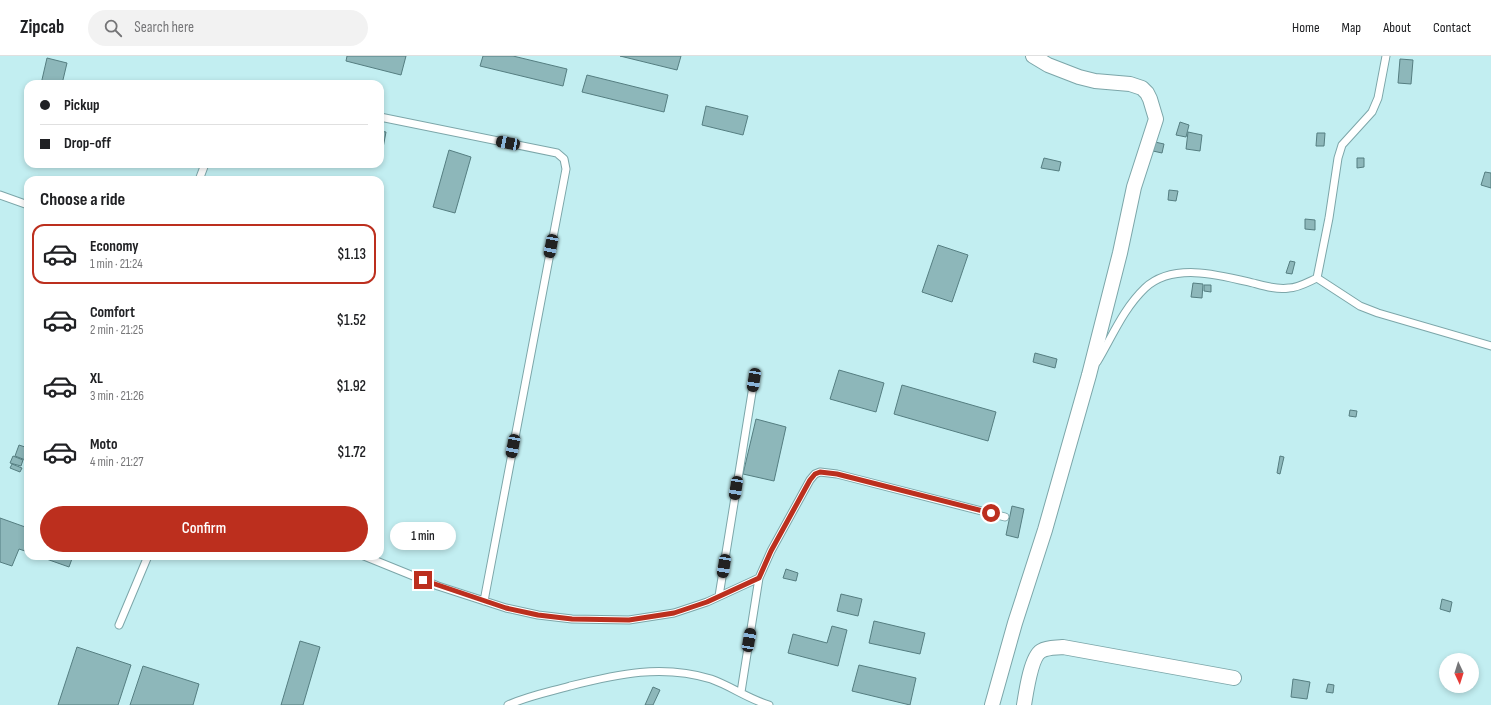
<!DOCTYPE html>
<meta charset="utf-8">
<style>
:root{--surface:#fff;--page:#f2f2f2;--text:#202124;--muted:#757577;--line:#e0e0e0;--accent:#bc2f1e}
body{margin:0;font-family:"Sofia Sans Condensed",sans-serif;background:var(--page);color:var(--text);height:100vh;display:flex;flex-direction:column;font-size:15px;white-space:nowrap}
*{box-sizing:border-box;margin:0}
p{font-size:13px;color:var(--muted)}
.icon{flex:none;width:22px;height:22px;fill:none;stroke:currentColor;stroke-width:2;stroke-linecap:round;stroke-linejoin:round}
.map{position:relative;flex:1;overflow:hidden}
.sheet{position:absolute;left:24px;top:120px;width:360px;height:384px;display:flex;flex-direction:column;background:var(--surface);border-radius:12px;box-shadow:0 2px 6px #0003}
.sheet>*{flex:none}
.guide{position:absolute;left:24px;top:24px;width:360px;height:88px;border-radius:12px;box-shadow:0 2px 6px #0003;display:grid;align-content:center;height:88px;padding:0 16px;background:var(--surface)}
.needle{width:26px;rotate:176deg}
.controls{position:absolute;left:1439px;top:597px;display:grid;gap:8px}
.controls a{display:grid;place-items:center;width:40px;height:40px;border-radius:50%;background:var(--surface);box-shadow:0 2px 6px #0003;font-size:20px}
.end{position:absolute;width:18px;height:18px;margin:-9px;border:5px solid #bc2f1e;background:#fff;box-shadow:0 0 0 2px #fff}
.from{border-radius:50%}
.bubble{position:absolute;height:28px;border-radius:14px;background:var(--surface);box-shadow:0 2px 6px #0003;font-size:13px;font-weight:600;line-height:28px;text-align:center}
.car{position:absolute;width:12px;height:24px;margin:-12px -6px;border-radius:5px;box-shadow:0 0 3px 1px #0007;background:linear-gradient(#222 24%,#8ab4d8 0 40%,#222 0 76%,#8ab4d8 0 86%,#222 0)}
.guide b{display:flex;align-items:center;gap:14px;height:38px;font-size:15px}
.guide b+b{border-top:1px solid var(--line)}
.guide i{width:10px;height:10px;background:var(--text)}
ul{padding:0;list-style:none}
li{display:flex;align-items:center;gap:12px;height:60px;margin:0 8px 6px;padding:0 8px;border:2px solid transparent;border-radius:12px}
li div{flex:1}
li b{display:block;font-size:15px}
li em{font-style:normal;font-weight:600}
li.on{border-color:var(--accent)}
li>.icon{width:36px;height:36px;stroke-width:1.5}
h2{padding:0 16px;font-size:18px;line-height:48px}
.primary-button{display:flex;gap:8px;margin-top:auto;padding:8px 16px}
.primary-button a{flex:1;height:46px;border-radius:24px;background:var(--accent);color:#fff;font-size:16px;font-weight:600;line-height:46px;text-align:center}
header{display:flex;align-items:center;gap:24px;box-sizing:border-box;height:56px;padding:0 20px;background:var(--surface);border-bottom:1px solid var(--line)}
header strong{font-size:19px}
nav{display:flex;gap:22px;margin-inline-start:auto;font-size:14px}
.search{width:280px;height:36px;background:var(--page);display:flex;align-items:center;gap:10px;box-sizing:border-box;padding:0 14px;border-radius:22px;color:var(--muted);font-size:15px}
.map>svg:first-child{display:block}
.building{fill:#8db7ba;stroke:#557e81}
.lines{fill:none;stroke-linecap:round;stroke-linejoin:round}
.service-casing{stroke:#7ca6a9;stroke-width:9}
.minor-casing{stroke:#7ca6a9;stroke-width:16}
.service{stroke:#fff;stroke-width:7}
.minor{stroke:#fff;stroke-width:14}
.route{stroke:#bc2f1e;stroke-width:5}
</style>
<header>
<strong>Zipcab</strong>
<div class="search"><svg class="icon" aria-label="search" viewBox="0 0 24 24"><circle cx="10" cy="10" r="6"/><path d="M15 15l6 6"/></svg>Search here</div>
<nav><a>Home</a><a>Map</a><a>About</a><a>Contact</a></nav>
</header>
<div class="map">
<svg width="1491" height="649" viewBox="0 0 1491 649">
<rect width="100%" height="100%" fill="#c2eef1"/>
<path class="building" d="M347,0H406L401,19L346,5Z
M483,0H513L567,13L563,30L480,10Z
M620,0H681L677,14Z
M47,2L67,7L62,28H41Z
M1400,3L1413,4L1411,28L1398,27Z
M587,19L668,39L664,56L582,36Z
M706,50L748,60L743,79L702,69Z
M1180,66L1189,69L1186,81L1176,79Z
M380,75L386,76L383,92H380Z
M1188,76L1202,79L1200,95L1186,93Z
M1317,77H1325L1324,90H1316Z
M1155,86L1164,88L1162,97L1153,95Z
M449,94L471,101L455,157L433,151Z
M1044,102L1061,106L1059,115L1041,112Z
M1357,102H1364V111L1357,112Z
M1485,116L1491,117V132L1481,129Z
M1169,134L1178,135L1176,145L1168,144Z
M1305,163L1315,164V174L1305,173Z
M938,189L968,199L952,246L922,236Z
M1290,205L1295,206L1292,218L1286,217Z
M1193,227L1203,228L1202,242L1191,241Z
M1204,229H1211V236L1204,235Z
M1035,297L1057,303L1055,312L1033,306Z
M839,314L884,327L876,356L830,343Z
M902,329L996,356L988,385L894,358Z
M1350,354L1357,355L1356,361L1349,360Z
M756,363L786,371L774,425L743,418Z
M19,389L28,392V405L15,400Z
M13,400L23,404L21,410L10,407Z
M1280,400L1284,401L1280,418L1277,417Z
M12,408L22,412L20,416L10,412Z
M1012,450L1024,453L1018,482L1006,479Z
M0,462L28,472V496L19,493L12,510L0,506Z
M38,500H73L69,511Z
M786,513L798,517L796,525L783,522Z
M841,538L862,543L858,560L837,555Z
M1442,543L1452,546L1450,556L1440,553Z
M874,565L925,577L920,598L869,587Z
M832,570L847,574L838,610L788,597L793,578L827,587Z
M300,585L320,591L303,649H281Z
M77,591L131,609L118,649H58Z
M859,609L916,622L910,649L852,635Z
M143,610L199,628L193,649H130Z
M1293,623L1310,626L1307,643L1291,641Z
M1328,628L1334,629L1333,637L1326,636Z
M653,631L660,634L653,649H645Z"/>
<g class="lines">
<defs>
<path id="service" d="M380,61L557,97L564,103L566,113L484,545
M199,124L205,108
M0,139L28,149
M1317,222L1329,162L1338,102L1342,89L1372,56L1378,42L1386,0
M1317,222L1360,250L1378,257L1491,290
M1097,306C1112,281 1123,253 1145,232C1173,206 1220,219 1253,227C1264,230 1277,234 1289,232C1298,232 1308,226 1317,222
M364,500L438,530L506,552L538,559L572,563L629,564L674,557L707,546L759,522
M719,540L754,324
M119,569L148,500
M741,636L759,522L771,495L810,424L815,418L820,416L837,418L1005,461
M508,649C528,640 549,636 570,630C618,618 662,608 711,623C731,630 748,643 769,649"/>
<path id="minor" d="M992,649L1015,567L1045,474L1089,319L1120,197L1134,131L1156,63L1150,43L1147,37L1142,32L1130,28L1095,25L1079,21L1048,9L1033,0
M1024,649C1026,637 1031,601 1041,595C1048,591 1056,592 1063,591L1234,622"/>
</defs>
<use href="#service" class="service-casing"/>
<use href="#minor" class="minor-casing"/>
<use href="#service" class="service"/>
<use href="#minor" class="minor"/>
</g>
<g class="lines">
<path class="route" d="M423,524L506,552L538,559L572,563L629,564L674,557L707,546L759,522L771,495L810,424L815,418L820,416L837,418L991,457"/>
</g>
</svg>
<div class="controls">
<a><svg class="needle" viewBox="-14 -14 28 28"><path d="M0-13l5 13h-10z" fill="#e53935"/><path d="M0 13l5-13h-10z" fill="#757577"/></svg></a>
</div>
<i class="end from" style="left:991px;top:457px"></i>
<i class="end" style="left:423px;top:524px"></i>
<div class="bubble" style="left:390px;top:466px;width:66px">1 min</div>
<i class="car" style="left:508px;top:87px;rotate:281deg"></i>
<i class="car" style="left:551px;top:190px;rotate:191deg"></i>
<i class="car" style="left:754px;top:324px;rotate:189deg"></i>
<i class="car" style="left:513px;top:390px;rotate:191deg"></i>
<i class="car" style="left:736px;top:432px;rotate:189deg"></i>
<i class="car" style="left:724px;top:510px;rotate:189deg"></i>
<i class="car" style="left:749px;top:584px;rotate:10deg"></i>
<div class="guide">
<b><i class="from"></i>Pickup</b>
<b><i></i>Drop-off</b>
</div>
<section class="sheet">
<h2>Choose a ride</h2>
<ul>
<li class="on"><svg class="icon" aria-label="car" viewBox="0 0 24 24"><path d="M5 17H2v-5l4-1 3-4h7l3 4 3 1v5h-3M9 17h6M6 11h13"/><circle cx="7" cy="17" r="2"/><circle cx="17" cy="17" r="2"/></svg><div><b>Economy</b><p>1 min · 21:24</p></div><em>$1.13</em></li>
<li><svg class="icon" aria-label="car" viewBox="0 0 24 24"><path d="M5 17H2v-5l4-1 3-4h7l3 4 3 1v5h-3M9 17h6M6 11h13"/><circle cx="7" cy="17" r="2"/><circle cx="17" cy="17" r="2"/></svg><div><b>Comfort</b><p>2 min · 21:25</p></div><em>$1.52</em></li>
<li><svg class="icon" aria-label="car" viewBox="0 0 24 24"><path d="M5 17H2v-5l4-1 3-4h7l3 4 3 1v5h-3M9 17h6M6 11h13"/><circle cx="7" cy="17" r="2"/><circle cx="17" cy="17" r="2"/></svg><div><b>XL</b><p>3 min · 21:26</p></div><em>$1.92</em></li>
<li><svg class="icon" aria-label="car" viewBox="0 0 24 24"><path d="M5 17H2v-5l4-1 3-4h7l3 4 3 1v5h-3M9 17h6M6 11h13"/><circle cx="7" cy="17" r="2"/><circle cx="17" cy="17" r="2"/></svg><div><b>Moto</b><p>4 min · 21:27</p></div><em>$1.72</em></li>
</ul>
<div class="primary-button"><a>Confirm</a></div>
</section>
</div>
